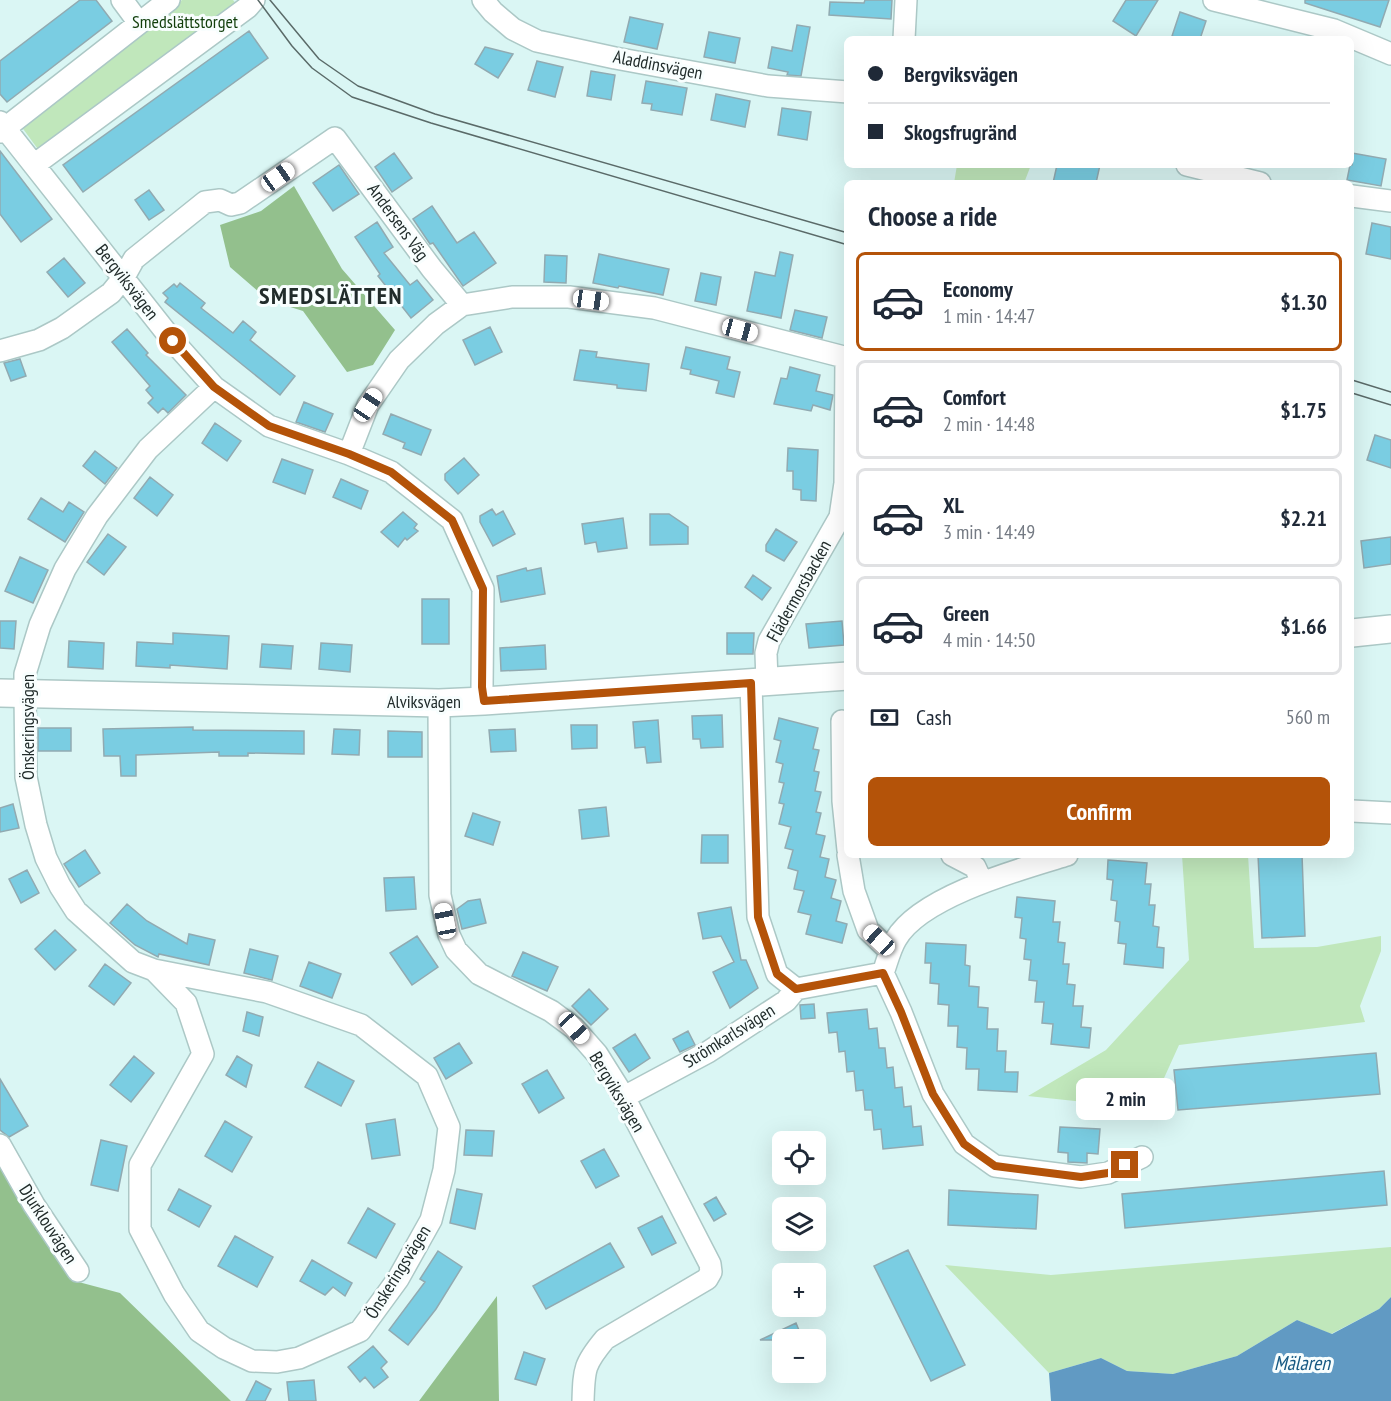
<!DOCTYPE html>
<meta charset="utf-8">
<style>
:root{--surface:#fff;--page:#f6f6f7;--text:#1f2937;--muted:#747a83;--line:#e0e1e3;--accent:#b45309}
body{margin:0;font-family:"PT Sans Narrow",sans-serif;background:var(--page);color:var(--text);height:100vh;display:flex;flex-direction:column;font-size:22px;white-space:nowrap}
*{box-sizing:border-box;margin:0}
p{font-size:20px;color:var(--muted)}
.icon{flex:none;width:33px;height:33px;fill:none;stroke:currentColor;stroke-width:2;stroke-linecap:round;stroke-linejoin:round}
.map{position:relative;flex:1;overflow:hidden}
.side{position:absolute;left:844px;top:180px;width:510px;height:678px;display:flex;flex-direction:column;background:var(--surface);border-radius:9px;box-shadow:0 6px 24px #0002}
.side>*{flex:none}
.banner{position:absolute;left:844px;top:36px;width:510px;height:132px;border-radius:9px;box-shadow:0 6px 24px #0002;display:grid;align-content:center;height:132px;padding:0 24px;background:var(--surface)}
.controls{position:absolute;left:772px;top:1131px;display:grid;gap:12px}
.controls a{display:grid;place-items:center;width:54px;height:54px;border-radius:9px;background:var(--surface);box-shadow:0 6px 24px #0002;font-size:30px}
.end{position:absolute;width:27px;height:27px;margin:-14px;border:8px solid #b45309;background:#fff;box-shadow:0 0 0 3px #fff}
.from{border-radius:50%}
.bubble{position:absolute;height:42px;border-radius:9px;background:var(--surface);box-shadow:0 6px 24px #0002;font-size:20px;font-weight:600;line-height:42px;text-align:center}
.car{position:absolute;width:18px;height:36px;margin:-18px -9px;border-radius:8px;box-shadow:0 0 4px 2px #0007;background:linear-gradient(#fff 24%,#345 0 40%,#fff 0 76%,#345 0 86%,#fff 0)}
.banner b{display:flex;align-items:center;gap:21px;height:57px;font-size:22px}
.banner b+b{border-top:2px solid var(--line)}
.banner i{width:15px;height:15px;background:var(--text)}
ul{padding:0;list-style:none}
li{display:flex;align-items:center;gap:18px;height:99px;margin:0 12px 9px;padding:0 12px;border:3px solid var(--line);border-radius:9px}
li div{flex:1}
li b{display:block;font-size:22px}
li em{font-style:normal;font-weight:600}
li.selected{border-color:var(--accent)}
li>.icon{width:54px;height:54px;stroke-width:1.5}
h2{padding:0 24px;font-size:27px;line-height:72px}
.pay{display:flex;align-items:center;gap:15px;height:66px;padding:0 24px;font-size:22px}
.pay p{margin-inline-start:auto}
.cta{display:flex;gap:12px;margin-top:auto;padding:12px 24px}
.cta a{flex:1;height:69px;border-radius:9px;background:var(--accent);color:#fff;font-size:24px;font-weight:600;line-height:69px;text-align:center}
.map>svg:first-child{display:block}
.green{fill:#c0e7bb}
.forest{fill:#93c08d}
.water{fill:#619ac3}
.building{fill:#7acde2;stroke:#91aab1;stroke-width:1.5}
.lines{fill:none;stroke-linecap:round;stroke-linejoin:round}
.minor-casing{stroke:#acc8c6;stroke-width:24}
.tertiary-casing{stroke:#acc8c6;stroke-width:30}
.minor{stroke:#fff;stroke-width:21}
.tertiary{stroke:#fff;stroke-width:27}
.tram{stroke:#5a6a68;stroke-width:1.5}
.route{stroke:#b45309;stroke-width:8}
.labels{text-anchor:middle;stroke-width:6;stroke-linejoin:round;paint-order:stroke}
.park-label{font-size:18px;fill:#113e0b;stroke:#f8fefe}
.street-label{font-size:18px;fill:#212c2b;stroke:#f8fefe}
.water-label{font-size:20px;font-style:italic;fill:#175a83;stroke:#f8fefe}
.district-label{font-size:24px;font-weight:bold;letter-spacing:1.5px;fill:#212c2b;stroke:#f8fefe}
</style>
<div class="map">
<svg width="1391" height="1401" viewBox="0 0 1391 1401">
<rect width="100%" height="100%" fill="#daf6f4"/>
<path class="green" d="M182,0H233L239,7L40,152L21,126Z
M957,165H1031L1024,183H954Z
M1182,855H1248L1254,948L1317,947L1381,936V951L1360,1006L1365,1022L1179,1045L1150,1109L1028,1096L1106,1050L1189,960Z
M1391,1247V1297L1379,1309L1331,1334L1297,1320L1237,1356L1173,1374L1127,1371L1101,1358L1049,1373L945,1265L1051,1275Z"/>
<path class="forest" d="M294,186L342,269L395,330L373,365L347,372L303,311L268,300L230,267L220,225L261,211Z
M0,1155L71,1280L120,1293L231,1401H0Z
M497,1296L499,1401H419Z"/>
<path class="water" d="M1391,1297V1401H1051L1049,1373L1101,1358L1127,1371L1173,1374L1237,1356L1297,1320L1332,1334L1379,1309Z"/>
<path class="building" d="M80,0H96L112,21L7,102L0,94V61Z
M865,0H892L891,19L829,15L830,2L864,3Z
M1126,0H1158L1136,36L1113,21Z
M1305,0H1389L1380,27L1305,3Z
M1180,12L1206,21L1200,39H1180L1172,36Z
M630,17L663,24L657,49L624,42Z
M797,25L810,27L801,76L787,75L788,72L768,68L772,47L792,51Z
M249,31L268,58L83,192L63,165Z
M709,32L740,38L735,63L704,57Z
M485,47L513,54L498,78L475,64Z
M537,61L563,67L555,97L528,90Z
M591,71L615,75L611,100L587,96Z
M646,81L687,88L682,115L651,110L652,104L642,103Z
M716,94L750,101L745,127L711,120Z
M782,108L811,112L807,140L778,135Z
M0,151L52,219L21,242L0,214Z
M394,153L412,178L392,192L375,167Z
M1352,153L1386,159L1381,186L1347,180L1350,165H1352Z
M339,165L359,194L333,211L313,183Z
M1057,165H1100L1096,183H1053Z
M149,190L164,210L149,220L135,200Z
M432,206L457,243L474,232L496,263L463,286L433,243L430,244L413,219Z
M377,222L393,247L384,253L410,285L417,280L433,300L411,318L378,276L380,274L355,237Z
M1372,223L1391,227V259L1366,254Z
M780,252L793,255L781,318L747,311L755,272L775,276Z
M599,254L669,269L663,295L619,286L618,288L593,283Z
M545,255L567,256L566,283L544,282Z
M64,258L85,283L68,297L47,272Z
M701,273L721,277L716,305L695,301Z
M180,283L205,303L201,308L233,333L243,321L256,332L250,340L295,376L280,395L165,302L168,298L163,293L174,284L177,287Z
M795,310L827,317L822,338L790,330Z
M490,327L502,352L475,365L463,340Z
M127,329L148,353L146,355L186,395L168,413L163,408L158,413L148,403L153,398L146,390L150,386L112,342Z
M686,347L730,357L727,369L740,372L734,397L716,393L719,381L690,374L691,370L681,368Z
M580,350L597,352L596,357L649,364L646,391L617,388V385L574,380Z
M20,359L26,376L11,381L4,363Z
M790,367L820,375L816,391L833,395L830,410L813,405L811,411L774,404L781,378L787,379Z
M304,402L333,414L325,432L296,422Z
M391,414L431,430L421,455L403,448L405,443L383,434Z
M215,423L241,441L227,461L202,443Z
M1375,435L1391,440V468L1367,460Z
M788,448L818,450L816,501L801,500V490L793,489V471H787Z
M95,451L117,468L105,484L83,466Z
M464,458L479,475L458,494L445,480V474Z
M282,459L313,470L305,494L273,482Z
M150,477L173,495L157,516L134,498Z
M341,479L368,491L361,509L333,497Z
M41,498L63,512L69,502L84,512L65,542L28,519Z
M492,509L496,515L503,511L515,534L493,546L480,522V516Z
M403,512L417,524L414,528L418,531L407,540L405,538L398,547L381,532Z
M650,514H669L688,527V544L650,545Z
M623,518L627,548L598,552L596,542L585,544L582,524Z
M776,529L797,542L784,561L766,551V545Z
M108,534L126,547L104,575L87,562Z
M1391,537V564L1364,568L1361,541Z
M20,557L48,570L33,603L5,591Z
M526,568L527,571L541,568L545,594L501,602L497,576Z
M753,575L771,588L762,600L745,587Z
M422,599H449V644H422Z
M0,621H16L14,649L0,648Z
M842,621L844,645L809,648L806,624Z
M173,633L229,636L227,669L170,665V668L136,666L137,642L173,644Z
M727,633H754L753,654H727Z
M69,641L104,643L103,669L68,667Z
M321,643L352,645L350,672L319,669Z
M262,644L293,646L291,669L260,667Z
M545,645L546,669L501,671L500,648Z
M722,715L723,747L701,748L700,739H693L692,716Z
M779,718L818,728L813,749L819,750L814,771L819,772L815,791L821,792L816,812L821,813L816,834L825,836L820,857L829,859L825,877L836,880L831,898L841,901L836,921L847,924L842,943L806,934L811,915L798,912L804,891L794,889L798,871L788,868L793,850L785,848L791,827L779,824L784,804L779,803L784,783L779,782L783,764L776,762L781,741L774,739Z
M658,720L661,762L647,763L645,747L635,748L633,722Z
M571,725H597V748L572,749Z
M193,727V730L304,731V754L248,753V756H219V752L136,755V776H121L120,756H104L103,729Z
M38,728H71V751H38Z
M334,729L360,730L359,755L332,754Z
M515,729L516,751L491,752L489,730Z
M388,731L422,732V757H388Z
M13,804L19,828L0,832V808Z
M606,807L609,836L582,839L579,810Z
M473,813L500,822L493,845L465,836Z
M702,835H728V863H701Z
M85,850L100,873L79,887L64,864Z
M1258,855H1302L1305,936L1262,938Z
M1108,860L1147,863L1145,884H1151L1149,905H1155L1153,926L1159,927L1157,947L1164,948L1163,968L1124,964L1126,944L1118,943L1120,922L1115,921L1117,901L1111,900L1113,880L1107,879Z
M27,870L39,893L21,903L9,879Z
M414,877L416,909L386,911L384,878Z
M1017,897L1055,901L1053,922H1060L1058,942L1065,943L1063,964H1069L1067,984L1075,985L1073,1006H1083L1081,1027L1091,1028L1089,1048L1051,1044L1053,1024L1042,1023L1044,1002H1035L1037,981L1029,980L1031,960L1024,959L1026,939L1020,938L1022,918L1015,917Z
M480,899L486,923L462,929L457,909L468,901Z
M127,904L147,921L187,944L189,934L215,940L209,965L159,954L158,957L135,945L110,923Z
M731,907L741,960H746L758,988L730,1008L713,972L734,962L721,936L703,939L698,913Z
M55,930L76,950L55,970L35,949Z
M417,936L438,967L412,985L390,953Z
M926,943L966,945L965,965L970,966L969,986L979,987L978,1007L988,1008L987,1029H998L997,1051H1006L1005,1072H1018L1017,1092L978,1090L979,1069H966L967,1048L957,1047L958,1026H948L949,1005L938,1004L939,984L930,983L931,963H925Z
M250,949L278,956L272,980L244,973Z
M523,952L558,967L547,991L512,976Z
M309,962L341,974L332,998L300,986Z
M105,964L131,983L114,1005L89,986Z
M589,989L608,1009L591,1025L572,1006Z
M814,1004L815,1018L801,1019L800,1005Z
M867,1009L869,1029L877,1028L879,1048H885L887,1068L893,1067L895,1088L902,1087L904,1107L911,1106L913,1127L921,1126L923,1145L883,1149L881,1129L874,1130L872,1110H865L863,1090L856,1091L854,1071L847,1072L845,1051L839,1052L837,1032L829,1033L827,1013Z
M247,1012L263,1017L259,1036L243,1031Z
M688,1031L695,1045L680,1052L673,1039Z
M635,1034L650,1058L629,1072L613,1048Z
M459,1043L472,1063L446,1079L434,1058Z
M1376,1053L1380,1094L1178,1110L1174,1070Z
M134,1056L154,1073L131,1102L110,1085Z
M237,1056L252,1065L246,1087L226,1075Z
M318,1062L354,1081L341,1106L305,1087Z
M547,1070L564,1098L539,1113L522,1084Z
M0,1079L28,1126L9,1137L0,1130Z
M395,1119L400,1155L372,1159L366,1124Z
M225,1121L252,1137L232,1172L205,1156Z
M1060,1127L1100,1129L1098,1154L1087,1153V1163L1068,1162V1153L1058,1152Z
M466,1130L494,1131L492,1156L464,1155Z
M101,1140L127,1146L118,1191L91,1185Z
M604,1149L619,1176L596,1188L581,1161Z
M1384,1171L1387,1205L1125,1228L1122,1194Z
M179,1189L211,1206L199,1227L168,1210Z
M457,1189L482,1194L475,1229L450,1223Z
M949,1190L1038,1195L1036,1229L948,1225Z
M716,1197L726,1214L714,1221L704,1204Z
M368,1208L395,1224L376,1258L348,1243Z
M662,1216L676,1243L652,1255L638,1228Z
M235,1236L273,1257L257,1287L218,1266Z
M610,1243L624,1267L546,1309L533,1286Z
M908,1250L965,1365L931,1381L874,1266Z
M438,1251L462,1267L436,1309L408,1345L389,1330L425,1282L420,1279Z
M312,1260L352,1283L345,1296L333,1287L325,1295L300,1281Z
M796,1323L803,1340H760Z
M373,1346L387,1362L381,1368L388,1377L374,1388L365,1377L360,1382L348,1367Z
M524,1352L545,1359L536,1385L515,1379Z
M314,1380L316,1401H289L287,1382Z
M256,1381L271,1389L265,1401H246Z"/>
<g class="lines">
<defs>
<path id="minor" d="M122,0L139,23
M483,0L493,12L513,29L537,41L615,58L768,86L848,92
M1214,0L1334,30L1391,54
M904,39L906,0
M0,122L173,341L214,387L269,426L349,454L391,472L452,520L483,589L482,687L484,701
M0,132L169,0
M34,165L248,7L254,0
M1187,165L1260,183
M1352,196L1391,201
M0,351L39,340L62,328L111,293L124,277L134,259L205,202L220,200L231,205L240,203L335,138L432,269L462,305
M349,454L368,405L399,360L436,324L462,305L512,297H569L654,308L848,358
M767,682L766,653L769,641L840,517L845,483L846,358
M751,683L758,917L777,974L796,989
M439,703L440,895L449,935L456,950L479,974L551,1011L574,1028L597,1054L624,1097L710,1264L711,1272L707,1279L605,1339C584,1364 584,1369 583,1401
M842,721L843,801L848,850
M1352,811L1391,813
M848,855L854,891L868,930L890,951
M952,855L975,867L982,882
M154,970L267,992L361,1025L427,1076L449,1127L444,1170L431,1220L398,1279L360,1331L299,1358L277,1362L252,1361L224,1348L199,1331L174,1294L140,1229V1165L203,1054L186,1003L154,970L133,962L76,911L60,886L46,858L36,825L26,777L25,694V674L40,625L65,569L97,516L148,449L214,387
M883,973L901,1012L933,1094L964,1144L995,1166L1081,1177L1108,1173L1142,1157
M624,1097L708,1052L786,1001L796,989L883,973C887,962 890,949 896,939C921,896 1021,869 1067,855
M0,1145L34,1205L78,1271"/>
<path id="tertiary" d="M1352,633L1391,629
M0,693L439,703L484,701L848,676"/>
</defs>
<use href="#minor" class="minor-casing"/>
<use href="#tertiary" class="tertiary-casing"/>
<use href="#minor" class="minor"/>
<use href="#tertiary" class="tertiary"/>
<path class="tram" d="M258,0L292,46L312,68L352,97L431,123L848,245
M270,0L319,59L358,86L435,114L848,233
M1352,380L1391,392
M1352,393L1391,405"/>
</g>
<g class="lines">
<path class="route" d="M173,341L214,387L269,426L349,454L391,472L452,520L483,589L482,687L484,701L751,683L758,917L777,974L796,989L883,973L901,1012L933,1094L964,1144L995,1166L1081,1177L1108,1173L1125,1165"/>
</g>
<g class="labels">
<g class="park-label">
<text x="185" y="28">Smedslättstorget</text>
</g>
<g class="street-label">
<text transform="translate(658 65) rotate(11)" y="6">Aladdinsvägen</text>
<text transform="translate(398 222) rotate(54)" y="6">Andersens Väg</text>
<text transform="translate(127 282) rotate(52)" y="6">Bergviksvägen</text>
<text transform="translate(799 591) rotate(-61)" y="6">Flädermorsbacken</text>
<text x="424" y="708">Alviksvägen</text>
<text transform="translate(28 727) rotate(-90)" y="6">Önskeringsvägen</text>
<text transform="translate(729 1036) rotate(-32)" y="6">Strömkarlsvägen</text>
<text transform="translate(617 1092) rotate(59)" y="6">Bergviksvägen</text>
<text transform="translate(48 1224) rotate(57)" y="6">Djurklouvägen</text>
<text transform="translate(398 1272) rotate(-58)" y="6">Önskeringsvägen</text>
</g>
<g class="water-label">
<text x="1302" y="1370">Mälaren</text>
</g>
<g class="district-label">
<text x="331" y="304">SMEDSLÄTTEN</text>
</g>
</g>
</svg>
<div class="controls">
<a><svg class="icon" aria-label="locate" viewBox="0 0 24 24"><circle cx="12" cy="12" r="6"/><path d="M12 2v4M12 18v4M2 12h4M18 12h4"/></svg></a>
<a><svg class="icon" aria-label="layers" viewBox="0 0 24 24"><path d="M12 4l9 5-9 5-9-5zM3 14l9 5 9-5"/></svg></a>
<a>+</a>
<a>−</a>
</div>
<i class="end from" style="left:173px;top:341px"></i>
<i class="end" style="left:1125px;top:1165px"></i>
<div class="bubble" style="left:1076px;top:1078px;width:99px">2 min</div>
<i class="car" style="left:278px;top:177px;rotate:55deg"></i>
<i class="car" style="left:591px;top:300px;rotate:98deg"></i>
<i class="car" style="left:740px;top:330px;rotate:105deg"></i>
<i class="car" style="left:368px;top:405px;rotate:34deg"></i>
<i class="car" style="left:445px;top:921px;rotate:349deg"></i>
<i class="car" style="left:879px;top:940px;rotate:313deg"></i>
<i class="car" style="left:574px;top:1028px;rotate:137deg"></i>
<div class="banner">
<b><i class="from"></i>Bergviksvägen</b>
<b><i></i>Skogsfrugränd</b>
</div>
<section class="side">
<h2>Choose a ride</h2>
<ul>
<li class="selected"><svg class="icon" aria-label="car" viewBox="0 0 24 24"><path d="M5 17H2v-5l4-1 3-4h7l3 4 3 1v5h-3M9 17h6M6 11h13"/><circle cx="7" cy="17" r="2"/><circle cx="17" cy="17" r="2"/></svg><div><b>Economy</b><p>1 min · 14:47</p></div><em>$1.30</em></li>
<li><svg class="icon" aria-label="car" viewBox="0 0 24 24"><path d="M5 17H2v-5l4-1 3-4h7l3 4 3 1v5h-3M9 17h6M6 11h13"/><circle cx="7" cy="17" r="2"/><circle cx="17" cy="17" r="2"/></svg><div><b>Comfort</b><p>2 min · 14:48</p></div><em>$1.75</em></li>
<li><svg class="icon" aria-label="car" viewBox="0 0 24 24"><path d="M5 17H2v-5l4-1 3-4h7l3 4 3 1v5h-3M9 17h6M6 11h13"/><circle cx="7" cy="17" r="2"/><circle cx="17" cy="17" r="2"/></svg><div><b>XL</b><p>3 min · 14:49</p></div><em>$2.21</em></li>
<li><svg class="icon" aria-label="car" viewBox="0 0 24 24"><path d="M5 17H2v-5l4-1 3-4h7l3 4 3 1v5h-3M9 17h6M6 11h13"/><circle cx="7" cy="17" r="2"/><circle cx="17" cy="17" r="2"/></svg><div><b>Green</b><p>4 min · 14:50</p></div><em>$1.66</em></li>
</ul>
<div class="pay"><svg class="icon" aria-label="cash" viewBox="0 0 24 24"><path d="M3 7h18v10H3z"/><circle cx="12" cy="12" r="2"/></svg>Cash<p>560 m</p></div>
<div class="cta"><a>Confirm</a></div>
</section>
</div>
